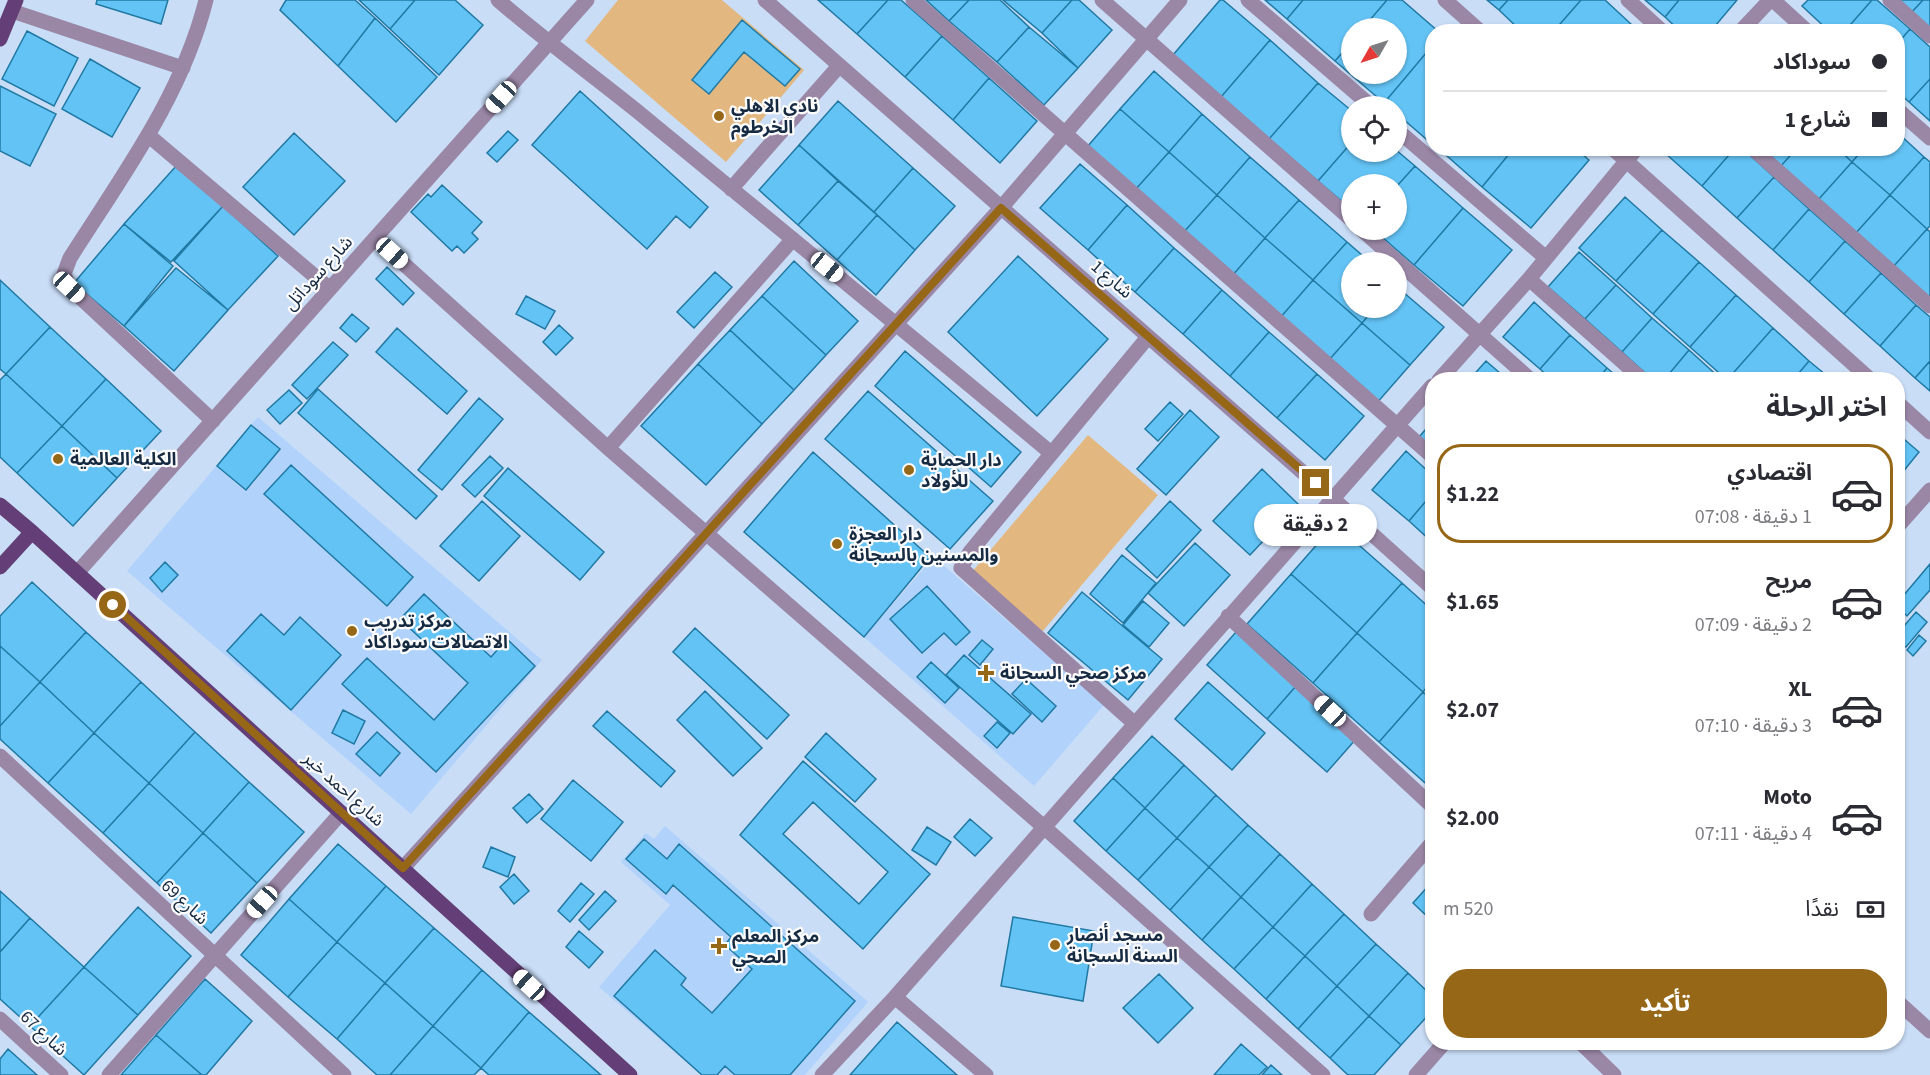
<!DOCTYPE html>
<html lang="ar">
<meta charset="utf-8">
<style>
:root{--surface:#fff;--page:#f7f7f7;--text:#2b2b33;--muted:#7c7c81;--line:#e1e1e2;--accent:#976718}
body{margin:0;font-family:"Source Sans 3","Noto Sans Arabic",sans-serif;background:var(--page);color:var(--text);direction:rtl;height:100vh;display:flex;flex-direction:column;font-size:22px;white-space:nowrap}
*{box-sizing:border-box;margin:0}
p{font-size:20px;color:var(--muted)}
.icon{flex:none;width:33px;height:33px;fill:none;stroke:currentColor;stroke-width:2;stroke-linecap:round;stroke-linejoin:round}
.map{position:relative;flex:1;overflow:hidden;direction:ltr}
.drawer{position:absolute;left:1425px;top:372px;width:480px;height:678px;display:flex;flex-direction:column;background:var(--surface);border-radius:24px;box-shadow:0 2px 4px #0004;direction:rtl}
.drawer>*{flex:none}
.top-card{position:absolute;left:1425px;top:24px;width:480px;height:132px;border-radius:24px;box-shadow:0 2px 4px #0004;direction:rtl;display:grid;align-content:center;height:132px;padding:0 18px;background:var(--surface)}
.needle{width:39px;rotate:231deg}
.controls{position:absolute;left:1341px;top:18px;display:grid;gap:12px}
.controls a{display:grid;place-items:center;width:66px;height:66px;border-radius:50%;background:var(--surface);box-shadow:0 2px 4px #0004;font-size:30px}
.end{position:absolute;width:27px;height:27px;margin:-14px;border:8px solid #976718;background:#fff;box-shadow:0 0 0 3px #fff}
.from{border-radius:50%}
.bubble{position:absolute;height:42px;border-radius:21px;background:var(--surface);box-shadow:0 2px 4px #0004;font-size:20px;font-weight:700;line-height:42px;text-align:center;direction:rtl}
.car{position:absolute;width:18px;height:36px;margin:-18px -9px;border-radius:8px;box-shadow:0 0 4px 2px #0007;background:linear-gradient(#fff 24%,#345 0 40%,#fff 0 76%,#345 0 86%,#fff 0)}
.top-card b{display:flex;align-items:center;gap:21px;height:57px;font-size:22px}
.top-card b+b{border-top:2px solid var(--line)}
.top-card i{width:15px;height:15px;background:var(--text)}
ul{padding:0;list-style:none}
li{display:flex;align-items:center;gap:18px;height:99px;margin:0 12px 9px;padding:0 6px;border:3px solid transparent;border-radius:24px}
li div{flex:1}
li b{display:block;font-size:22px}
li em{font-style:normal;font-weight:700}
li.current{border-color:var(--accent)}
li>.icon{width:54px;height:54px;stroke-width:1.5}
h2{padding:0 18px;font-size:27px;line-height:72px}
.pay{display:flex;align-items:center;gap:15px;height:66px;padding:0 18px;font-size:22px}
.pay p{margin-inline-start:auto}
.cta{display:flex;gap:12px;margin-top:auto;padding:12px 18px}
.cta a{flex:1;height:69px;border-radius:24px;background:var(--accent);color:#fff;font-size:24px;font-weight:700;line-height:69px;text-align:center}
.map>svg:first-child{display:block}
.built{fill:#b1d2fb}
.green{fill:#e3b880}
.building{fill:#63c3f5;stroke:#2079a3;stroke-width:1.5;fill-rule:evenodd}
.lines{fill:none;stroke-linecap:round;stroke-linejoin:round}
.minor{stroke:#9a86a5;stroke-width:15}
.major{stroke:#643e76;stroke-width:15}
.route{stroke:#976718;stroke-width:8}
.poi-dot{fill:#976718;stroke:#fcfcfc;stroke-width:2}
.labels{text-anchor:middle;stroke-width:4.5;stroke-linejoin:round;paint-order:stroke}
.poi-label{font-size:18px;font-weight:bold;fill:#162a42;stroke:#fcfcfc;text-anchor:start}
.street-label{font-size:18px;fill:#162a42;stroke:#fcfcfc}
</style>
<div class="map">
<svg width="1930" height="1075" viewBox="0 0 1930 1075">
<rect width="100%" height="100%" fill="#c9ddf7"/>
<path class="built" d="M258,417L542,660L411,814L127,571Z
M934,557L1104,705L1034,786L864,637Z
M665,826L868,1002L805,1075H701L599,987L670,905L621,862L646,833L654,839Z"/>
<path class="green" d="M618,0H722L804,70L726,162L585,41Z
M1088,435L1158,495L1042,632L971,573Z"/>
<path class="building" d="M97,0H168L161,24L96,4Z
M286,0H355L375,18L338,66L280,10Z
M359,0H415L390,29Z
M415,0H455L483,25L439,75L390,29Z
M818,0H888L857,34Z
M888,0H901L942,36L905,77L857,34Z
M926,0H969L949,21Z
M969,0H1000L1029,27L997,62L949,21Z
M1003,0H1072L1042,33Z
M1072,0H1079L1112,30L1078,68L1042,33Z
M1220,0H1223L1270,40L1221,97L1173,55Z
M1265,0H1303L1287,19Z
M1303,0H1387L1363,28H1352V42L1335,61L1287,19Z
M1387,0H1402L1439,32H1432V46L1384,103L1335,61L1352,42V74H1396V28H1363Z
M1487,0H1508L1499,10Z
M1508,0H1581L1553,32H1522L1499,10Z
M1581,0H1605L1632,25L1626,32H1553Z
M1645,0H1679L1665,17Z
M1679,0H1737L1710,32H1681L1665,17Z
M1808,0H1872L1844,32H1830L1802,6Z
M1872,0H1877L1910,29L1898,43V32H1844Z
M1897,0H1923L1911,13Z
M1923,0H1930V30L1911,13Z
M375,18L437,77L396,122L338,66Z
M742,20L800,69L785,86L744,52L709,94L692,80Z
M1029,27L1078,68L1044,105L997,62Z
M1910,29L1930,47V79L1909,102L1898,92V43Z
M27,31L78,58L54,106L2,79Z
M942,36L989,78L953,120L905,77Z
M1270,40L1318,83L1269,139L1221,97Z
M1432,46V144L1396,113V106H1389L1384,103Z
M90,59L140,88L112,137L62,109Z
M1154,71L1202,114L1169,152L1120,109Z
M989,78L1037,121L1000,163L953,120Z
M1930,79V121L1909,102Z
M1318,83L1352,111V142L1318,181L1269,139Z
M0,86L56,114L30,166L0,151Z
M580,91L708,207L690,228L676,216L647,249L532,145Z
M838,101L913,168L874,212L799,145Z
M1120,109L1169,152L1135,190L1087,147Z
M1202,114L1250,157L1217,195L1169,152Z
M508,131L518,140L497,162L487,153Z
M294,133L345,181L294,235L243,187Z
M1898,133L1924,157L1890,195L1852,162L1864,148H1898Z
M1352,142V152L1396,150L1415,166L1396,187V184H1352V210L1318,181Z
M799,145L838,181L798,225L759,190Z
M1438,148H1514L1482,187Z
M1514,148H1575L1589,160L1531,228L1482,187Z
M1671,148H1735L1702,186L1666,154Z
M1735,148H1742L1774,177L1737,218L1702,186Z
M1760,148H1797L1780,167Z
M1797,148H1837L1852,162L1818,200L1780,167Z
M1837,148H1864L1852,162Z
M1169,152L1217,195L1183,233L1135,190Z
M1250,157L1299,200L1265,238L1217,195Z
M1924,157L1930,162V226L1927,229L1890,195Z
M1852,162L1890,195L1855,234L1818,200Z
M1080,164L1127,205L1088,250L1040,208Z
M177,165L223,206L171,262L124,224Z
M1415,166L1463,208L1414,265L1374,230H1396V187Z
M913,168L955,206L915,250L874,212Z
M1774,177L1809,209L1773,250L1737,218Z
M838,181L877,215L837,260L798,225Z
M442,185L482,222L472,233L478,239L464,253L457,246L452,251L411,212L428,194L431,197Z
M1217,195L1265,238L1232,276L1183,233Z
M1890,195L1927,229L1893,267L1855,234Z
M1625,197L1662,230L1616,281L1579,248Z
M1299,200L1347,242L1313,280L1265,238Z
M1127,205L1174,248L1135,292L1088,250Z
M223,206L278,256L228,310L174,261Z
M1463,208L1512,250L1463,306L1414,265Z
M1809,209L1845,241L1809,282L1773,250Z
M877,215L915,250L876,295L837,260Z
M124,224L173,266L124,326L74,283Z
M1927,229L1930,232V301L1893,267Z
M1662,230L1699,262L1653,314L1616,281Z
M1265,238L1313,280L1280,318L1232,276Z
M1845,241L1881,273L1844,314L1809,282Z
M1347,242L1370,262H1352V308H1375L1362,323L1313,280Z
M1174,248L1222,290L1183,334L1135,292Z
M1579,252L1616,285L1585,319L1548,287Z
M1018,256L1108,339L1037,416L948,332Z
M794,261L858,321L826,355L762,296Z
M1699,262L1736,295L1690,347L1653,314Z
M387,267L414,293L403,305L376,279Z
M176,268L228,310L174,371L124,326Z
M715,272L732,287L694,328L677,312Z
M1881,273L1916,305L1880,346L1844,314Z
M0,280L50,327L6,374L0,369Z
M1313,280L1362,323L1328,361L1280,318Z
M1616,285L1652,318L1622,352L1585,319Z
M1396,286L1444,327L1410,365L1362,323L1375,308H1396Z
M1222,290L1269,332L1230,376L1183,334Z
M1736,295L1773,328L1727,380L1690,347Z
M526,296L555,311L545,329L516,314Z
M762,296L826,355L794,390L730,330Z
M1534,302L1570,335L1540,369L1503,337Z
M1916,305L1930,317V361L1915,378L1880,346Z
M352,314L369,328L356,342L340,328Z
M1652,318L1689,350L1664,380H1653L1622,352Z
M1362,323L1410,365L1376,404L1328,361Z
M559,325L573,338L556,355L543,342Z
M50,327L106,379L62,426L6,374Z
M397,328L467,391L447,414L376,352Z
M1773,328L1809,361L1793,380H1727Z
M730,330L794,390L762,424L698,364Z
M1269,332L1317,374L1277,418L1230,376Z
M1570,335L1607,368L1597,380H1552L1540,369Z
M333,342L348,355L307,399L292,385Z
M1689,350L1722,380H1664Z
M905,351L1021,452L991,487L875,386Z
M1486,361L1508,380H1469Z
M1809,361L1832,380H1793Z
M1930,361V391L1915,378Z
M698,364L762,424L706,485L641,426Z
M1607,368L1621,380H1597Z
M6,374L62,426L17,473L0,457V380Z
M1317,374L1364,416L1325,460L1277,418Z
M106,379L161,431L117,478L62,426Z
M318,389L437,496L416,519L298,413Z
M289,390L302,403L280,424L267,410Z
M868,391L993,501L950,549L825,439Z
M479,398L503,419L442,490L418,470Z
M1170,402L1183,414L1158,441L1145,429Z
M1190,410L1219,437L1166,495L1137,469Z
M1432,422V449L1419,437Z
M251,425L280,449L246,490L217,466Z
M62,426L117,478L73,526L17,473Z
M1898,434L1919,452L1898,478Z
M1406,451L1432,475V494L1409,521L1372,490Z
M813,452L930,557L864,637L744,532Z
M490,456L503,468L475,497L462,485Z
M291,465L413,577L387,606L264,494Z
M508,468L604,552L580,580L484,496Z
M1262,469L1298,504L1250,555L1213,521Z
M1432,494V542L1409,521Z
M482,501L520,536L479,581L440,546Z
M1170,501L1201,530L1157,578L1126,549Z
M1335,524L1402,583L1357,633L1291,574Z
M1195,543L1230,575L1184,626L1148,593Z
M1122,555L1156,583L1123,623L1090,594Z
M165,562L178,575L162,592L150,578Z
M1930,564V590L1907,616L1898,607V602Z
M1291,574L1357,633L1313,683L1247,624Z
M32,582L86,632L40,682L0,646V616Z
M1402,583L1432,610V681L1423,692L1357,633Z
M927,586L970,632L956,645L944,633L922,653L890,619Z
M1082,592L1162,659L1128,700L1048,633Z
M424,594L491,657L507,639L535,666L436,772L342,684L367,658L434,720L468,683L400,619Z
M1143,601L1169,623L1149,647L1123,625Z
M1916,612L1927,622L1906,647L1898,640V633Z
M261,614L284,635L300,617L341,655L291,710L227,651Z
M695,628L789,715L767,739L673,652Z
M86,632L141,682L94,733L40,682Z
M1236,632L1296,686L1267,719L1207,665Z
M1357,633L1423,692L1379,742L1313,683Z
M1919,635L1926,641L1913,656L1907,650Z
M982,640L993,649L980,665L969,655Z
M0,646L40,682L0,726Z
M964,655L1031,714L1013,734L946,675Z
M931,662L959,688L945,703L917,677Z
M1026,679L1056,706L1042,722L1012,694Z
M40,682L94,733L48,783L0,739V726Z
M141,682L195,732L149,783L94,733Z
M1208,682L1265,733L1232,770L1175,719Z
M1296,686L1356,739L1327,772L1267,719Z
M705,691L762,748L733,776L677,720Z
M1423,692L1432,700V789L1379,742Z
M343,710L365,721L354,744L332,733Z
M607,711L675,771L661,787L593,726Z
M997,722L1010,733L997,748L984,736Z
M195,732L249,782L203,833L149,783Z
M377,732L400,753L380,776L356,754Z
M94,733L149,783L103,833L48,783Z
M826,733L876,779L855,802L805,757Z
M1152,736L1184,765L1145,808L1113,778Z
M803,761L930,874L863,949L740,835ZM813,802L888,872L859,904L783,834Z
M1184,765L1216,795L1177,838L1145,808Z
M1113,778L1145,808L1106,851L1074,821Z
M573,780L623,822L591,861L541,819Z
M249,782L304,832L257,883L203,833Z
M149,783L203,833L157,883L103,833Z
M529,794L543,809L527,823L513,808Z
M1216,795L1248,825L1209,867L1177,838Z
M1145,808L1177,838L1138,880L1106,851Z
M970,819L992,838L975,856L954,837Z
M1248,825L1280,854L1241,897L1209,867Z
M927,827L951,842L936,865L912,850Z
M203,833L257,883L211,933L157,883Z
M1177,838L1209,867L1170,910L1138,880Z
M644,839L667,859L679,844L855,1001L790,1075H735L725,1066L717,1075H702L614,996L655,950L686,978L681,985L712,1013L752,969L725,945L731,937L673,885L666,894L626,859Z
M338,844L386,886L337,942L289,899Z
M491,847L515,857L508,877L483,867Z
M1280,854L1312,884L1273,927L1241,897Z
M1209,867L1241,897L1202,940L1170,910Z
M514,874L529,891L514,904L500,887Z
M1432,882V921L1413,903Z
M581,883L594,894L570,922L558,911Z
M1312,884L1344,914L1305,956L1273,927Z
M386,886L434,928L385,983L337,942Z
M0,891L30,918L0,952Z
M605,891L616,901L589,930L579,920Z
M1241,897L1273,927L1234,969L1202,940Z
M289,899L337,942L288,997L241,955Z
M138,907L191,956L138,1015L84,967Z
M1344,914L1376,944L1337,986L1305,956Z
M1013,917L1094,931L1083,1001L1001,986Z
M30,918L84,967L30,1026L0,999V952Z
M1273,927L1305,956L1266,999L1234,969Z
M434,928L482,970L433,1026L385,983Z
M579,931L603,952L589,968L566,947Z
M337,942L385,983L337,1039L288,997Z
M1376,944L1408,973L1369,1016L1337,986Z
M1305,956L1337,986L1298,1029L1266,999Z
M84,967L138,1015L84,1075L30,1026Z
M482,970L529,1012L481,1068L433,1026Z
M1408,973L1432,996V1011L1401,1045L1369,1016Z
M1159,974L1193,1008L1158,1043L1123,1008Z
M205,979L252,1021L206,1075H202L156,1035Z
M385,983L433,1026L390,1075H377L337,1039Z
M1337,986L1369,1016L1330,1058L1298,1029Z
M529,1012L601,1075H489L481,1068Z
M1369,1016L1401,1045L1374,1075H1348L1330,1058Z
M897,1022L957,1075H850Z
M433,1026L481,1068L474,1075H390Z
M156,1035L202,1075H121Z
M1241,1044L1267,1067L1259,1075H1214Z
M8,1049L37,1075H0V1059Z
M1271,1065L1282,1075H1262Z"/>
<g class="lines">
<path class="minor" d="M206,0C182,96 122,176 70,258L64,274L69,287L213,421
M498,0C543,39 591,74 637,111C775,225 914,338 1051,453
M765,0L1332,498L1432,588
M913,0L1432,456
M1102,0L1352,220
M1248,0L1371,106
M1445,0L1481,32
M1628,0L1663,32
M1773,0L1808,32
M1890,0L1930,36
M12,11L183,68
M1740,32L1770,0
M1898,110L1930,138
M1396,129L1546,258
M148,135L330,289
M1612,148L1871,380
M1752,148L1930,306
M731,189L839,66
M1362,230L1531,380
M375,238L608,448L1045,828L1323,1075
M1529,279L1643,380
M1439,380L1529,279L1637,148
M1898,403L1930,432
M608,448L793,239
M1898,526L1930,490
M77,573L587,0
M1228,616L1432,806
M1135,724L961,568L970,552L1148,337
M0,756L344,1075
M403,868L1001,208L1180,0
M1371,914L1432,843
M895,997L986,1075
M1898,1002L1930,1031
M0,1019L61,1075
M1580,1042L1614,1075
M109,1075L341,813
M822,1075L895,997L1432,386
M1416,1075L1445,1042"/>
<path class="major" d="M0,39L16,0
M0,505L32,532L0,567
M32,532L630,1075"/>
</g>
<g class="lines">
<path class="route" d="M113,605L403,868L1001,208L1316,483"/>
</g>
<g class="poi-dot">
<circle cx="719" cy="116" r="6"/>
<circle cx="58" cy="459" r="6"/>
<circle cx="909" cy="470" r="6"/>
<circle cx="837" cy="544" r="6"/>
<circle cx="352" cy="631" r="6"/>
<path d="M983 664h6v6h6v6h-6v6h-6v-6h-6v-6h6z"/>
<circle cx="1055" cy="945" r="6"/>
<path d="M716 937h6v6h6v6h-6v6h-6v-6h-6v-6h6z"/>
</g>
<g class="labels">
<g class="poi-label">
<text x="731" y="112">نادي الاهلي<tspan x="731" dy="21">الخرطوم</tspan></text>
<text x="70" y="465">الكلية العالمية</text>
<text x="921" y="466">دار الحماية<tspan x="921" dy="21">للأولاد</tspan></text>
<text x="849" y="540">دار العجزة<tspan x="849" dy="21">والمسنين بالسجانة</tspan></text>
<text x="364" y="627">مركز تدريب<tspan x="364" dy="21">الاتصالات سوداكاد</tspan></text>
<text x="1000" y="679">مركز صحي السجانة</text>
<text x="1067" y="941">مسجد أنصار<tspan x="1067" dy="21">السنة السجانة</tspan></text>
<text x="732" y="942">مركز المعلم<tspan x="732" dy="21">الصحي</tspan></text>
</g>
<g class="street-label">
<text transform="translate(318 273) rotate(-48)" y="6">شارع سوداتل</text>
<text transform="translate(1112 279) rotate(41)" y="6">شارع 1</text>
<text transform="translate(344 789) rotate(42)" y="6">شارع احمد خير</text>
<text transform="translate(185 902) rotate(43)" y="6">شارع 69</text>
<text transform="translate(44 1033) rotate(43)" y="6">شارع 67</text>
</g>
</g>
</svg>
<div class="controls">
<a><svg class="needle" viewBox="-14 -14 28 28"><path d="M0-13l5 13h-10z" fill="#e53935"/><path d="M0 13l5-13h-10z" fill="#7c7c81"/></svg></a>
<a><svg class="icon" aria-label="locate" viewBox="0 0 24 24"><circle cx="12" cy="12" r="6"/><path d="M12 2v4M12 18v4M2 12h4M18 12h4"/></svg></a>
<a>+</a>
<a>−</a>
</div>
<i class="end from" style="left:113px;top:605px"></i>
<i class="end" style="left:1316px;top:483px"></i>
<div class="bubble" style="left:1254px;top:504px;width:123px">2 دقيقة</div>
<i class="car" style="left:501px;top:97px;rotate:222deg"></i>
<i class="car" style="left:392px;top:253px;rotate:132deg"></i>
<i class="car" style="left:827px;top:267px;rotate:129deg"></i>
<i class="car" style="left:69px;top:287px;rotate:133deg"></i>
<i class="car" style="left:1330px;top:711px;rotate:313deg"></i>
<i class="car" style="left:262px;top:902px;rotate:222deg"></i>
<i class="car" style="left:529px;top:985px;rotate:313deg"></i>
<div class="top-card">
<b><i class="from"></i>سوداكاد</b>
<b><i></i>شارع 1</b>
</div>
<section class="drawer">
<h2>اختر الرحلة</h2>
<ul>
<li class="current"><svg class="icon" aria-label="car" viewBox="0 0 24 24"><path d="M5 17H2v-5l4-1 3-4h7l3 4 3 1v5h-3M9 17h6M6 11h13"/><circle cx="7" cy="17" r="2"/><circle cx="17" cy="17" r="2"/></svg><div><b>اقتصادي</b><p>1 دقيقة · 07:08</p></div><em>$1.22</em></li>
<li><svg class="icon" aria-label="car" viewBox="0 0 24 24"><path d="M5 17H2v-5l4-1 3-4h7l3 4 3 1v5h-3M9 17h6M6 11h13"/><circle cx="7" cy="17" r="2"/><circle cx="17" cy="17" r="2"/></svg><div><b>مريح</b><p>2 دقيقة · 07:09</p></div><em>$1.65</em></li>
<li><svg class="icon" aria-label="car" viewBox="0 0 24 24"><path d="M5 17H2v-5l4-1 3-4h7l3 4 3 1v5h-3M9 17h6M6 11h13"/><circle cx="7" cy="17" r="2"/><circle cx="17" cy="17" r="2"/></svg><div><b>XL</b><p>3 دقيقة · 07:10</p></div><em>$2.07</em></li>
<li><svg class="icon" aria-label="car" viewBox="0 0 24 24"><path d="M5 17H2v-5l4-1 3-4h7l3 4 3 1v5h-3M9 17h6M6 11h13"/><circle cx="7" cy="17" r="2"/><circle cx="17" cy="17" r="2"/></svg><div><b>Moto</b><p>4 دقيقة · 07:11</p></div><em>$2.00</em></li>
</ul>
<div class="pay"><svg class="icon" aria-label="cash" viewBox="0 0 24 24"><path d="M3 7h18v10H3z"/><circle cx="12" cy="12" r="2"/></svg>نقدًا<p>520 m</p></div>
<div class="cta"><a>تأكيد</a></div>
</section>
</div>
